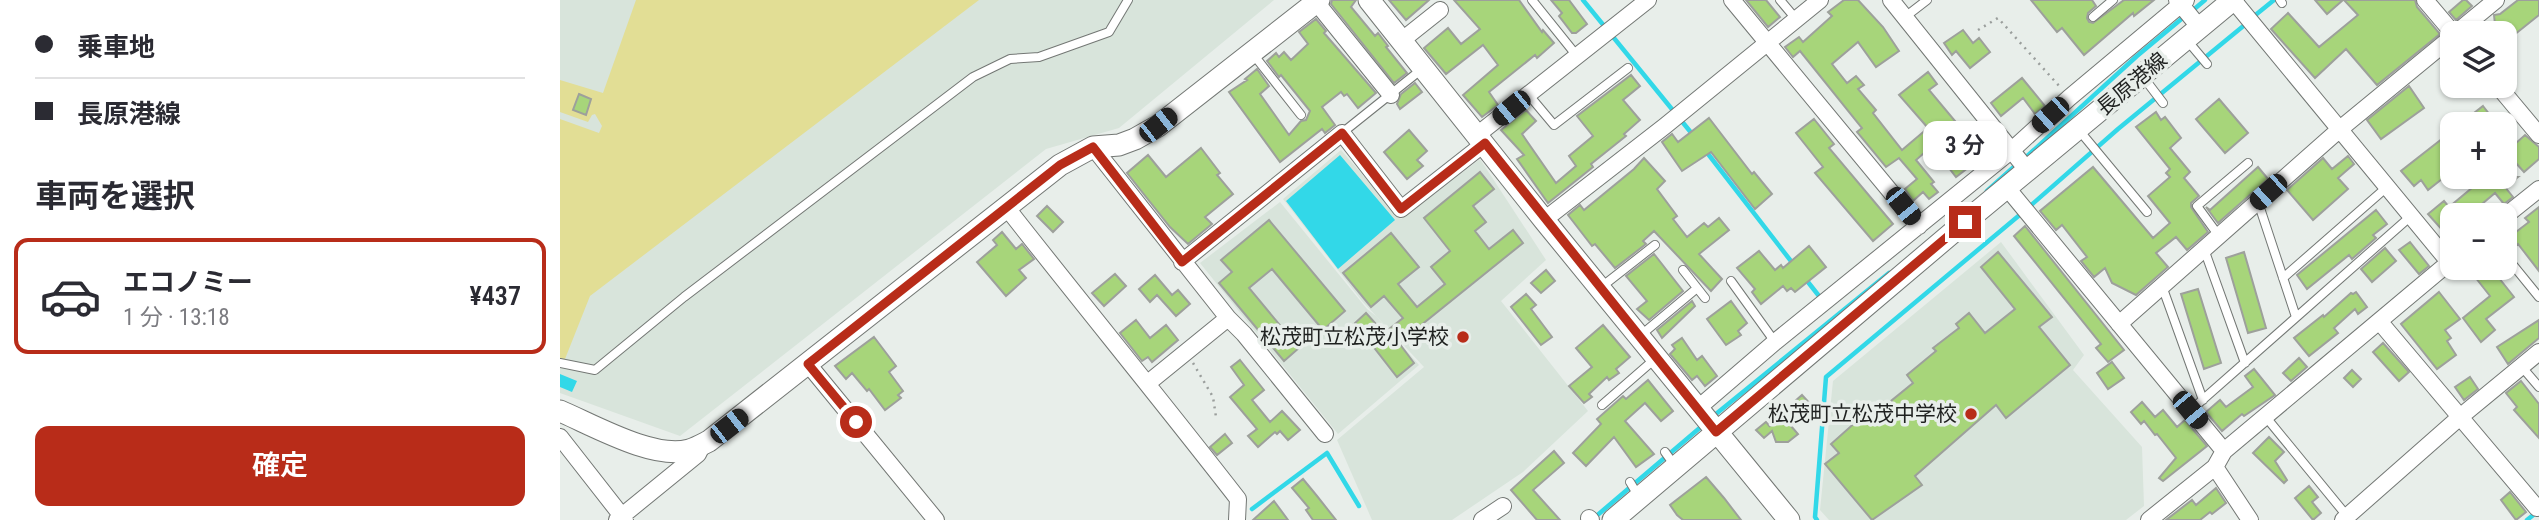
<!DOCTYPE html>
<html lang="ja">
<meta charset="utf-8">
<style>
:root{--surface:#fff;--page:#f2f2f3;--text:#2b2b33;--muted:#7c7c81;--line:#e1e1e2;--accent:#b82c19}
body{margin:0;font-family:"Roboto Condensed","Noto Sans JP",sans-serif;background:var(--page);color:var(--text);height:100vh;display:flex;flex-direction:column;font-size:26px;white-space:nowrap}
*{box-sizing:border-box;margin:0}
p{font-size:23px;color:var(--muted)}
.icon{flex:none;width:38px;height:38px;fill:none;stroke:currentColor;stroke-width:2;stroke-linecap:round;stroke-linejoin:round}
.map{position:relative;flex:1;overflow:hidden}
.panel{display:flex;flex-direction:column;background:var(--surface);width:560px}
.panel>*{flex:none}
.top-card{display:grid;align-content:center;height:154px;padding:0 35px;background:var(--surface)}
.controls{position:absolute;left:1880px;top:21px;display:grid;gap:14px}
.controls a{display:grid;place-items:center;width:77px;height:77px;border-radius:14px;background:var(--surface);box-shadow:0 2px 5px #0004;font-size:35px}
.end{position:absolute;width:32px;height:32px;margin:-16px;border:9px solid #b82c19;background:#fff;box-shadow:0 0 0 4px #fff}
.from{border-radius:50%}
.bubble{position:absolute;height:49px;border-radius:14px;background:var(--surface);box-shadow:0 2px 5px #0004;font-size:23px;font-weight:600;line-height:49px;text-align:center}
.car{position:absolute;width:21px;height:42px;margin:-21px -10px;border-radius:9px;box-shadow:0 0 5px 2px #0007;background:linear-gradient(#222 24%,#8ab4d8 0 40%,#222 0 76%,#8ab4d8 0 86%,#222 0)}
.top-card b{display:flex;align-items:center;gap:24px;height:66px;font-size:26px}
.top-card b+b{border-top:2px solid var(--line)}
.top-card i{width:18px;height:18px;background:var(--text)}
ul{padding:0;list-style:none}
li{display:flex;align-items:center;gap:21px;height:116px;margin:0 14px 10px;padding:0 21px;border:4px solid transparent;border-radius:14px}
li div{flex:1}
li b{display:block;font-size:26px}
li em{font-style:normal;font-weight:600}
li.on{border-color:var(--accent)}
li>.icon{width:63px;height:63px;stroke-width:1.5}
h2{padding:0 35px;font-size:32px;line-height:84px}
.button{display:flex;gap:14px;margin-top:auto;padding:14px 35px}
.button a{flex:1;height:80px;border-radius:14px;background:var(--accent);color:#fff;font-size:28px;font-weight:600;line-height:80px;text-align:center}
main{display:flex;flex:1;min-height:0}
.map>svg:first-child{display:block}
.built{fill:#d8e4db}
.green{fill:#e2de95}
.water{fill:#32d8e8}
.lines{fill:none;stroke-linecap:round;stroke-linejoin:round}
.stream{stroke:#32d8e8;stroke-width:4.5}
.building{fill:#a7d57a;stroke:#9da09b;stroke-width:2}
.lane-casing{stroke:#737774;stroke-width:10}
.street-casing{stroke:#737774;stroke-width:18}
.secondary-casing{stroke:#737774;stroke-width:23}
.path{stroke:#9a9e9c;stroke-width:2.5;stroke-dasharray:2 5;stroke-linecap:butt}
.lane{stroke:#fff;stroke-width:8}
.street{stroke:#fff;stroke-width:16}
.secondary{stroke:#fff;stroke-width:21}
.route{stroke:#b82c19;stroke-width:9}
.poi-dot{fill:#b82c19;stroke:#e8eeea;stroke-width:2.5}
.labels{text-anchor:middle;stroke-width:7;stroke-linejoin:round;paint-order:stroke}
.street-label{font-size:21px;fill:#1e201f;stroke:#e8eeea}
.poi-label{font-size:21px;fill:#1e201f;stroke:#e8eeea;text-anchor:end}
</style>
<main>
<section class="panel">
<div class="top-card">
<b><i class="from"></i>乗車地</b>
<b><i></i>長原港線</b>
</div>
<h2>車両を選択</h2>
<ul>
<li class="on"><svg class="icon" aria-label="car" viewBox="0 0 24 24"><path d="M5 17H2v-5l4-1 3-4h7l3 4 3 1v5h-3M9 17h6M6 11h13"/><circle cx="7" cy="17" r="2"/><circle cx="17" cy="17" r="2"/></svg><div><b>エコノミー</b><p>1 分 · 13:18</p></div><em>¥437</em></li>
</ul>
<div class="button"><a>確定</a></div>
</section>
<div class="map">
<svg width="1979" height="520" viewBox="0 0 1979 520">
<rect width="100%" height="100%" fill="#e8eeea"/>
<path class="built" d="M0,0H714L559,128L486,149L120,436L0,393Z
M781,150L841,219L920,159L986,260L941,301L1028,411L963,472L892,520H812L777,440L864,367L802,301L723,199Z
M720,202L807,309L816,316L859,365L778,434L640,263Z
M1441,242L1524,355L1513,370L1582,447L1584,506L1566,520H1269L1260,510L1273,381Z"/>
<path class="green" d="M76,0H419L30,296L5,359L0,358V119L39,133L42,126L35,114L32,115L28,122L0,112V80L43,93Z"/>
<path class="water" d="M780,155L835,220L778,269L726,201Z
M0,374L17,381L12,392L0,387Z"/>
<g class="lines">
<path class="stream" d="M1023,0L1133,135
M1632,11L1645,0
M1693,17L1714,0
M1145,150L1234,265
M1464,159L1577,56L1625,16
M1427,191L1457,164
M1469,207L1558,129L1687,23
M1244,277L1259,296
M1151,418L1329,273
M692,509L767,453L799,506
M1034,518L1142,426
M1257,520L1255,517L1266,377L1462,213
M1967,520L1977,512"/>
</g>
<path class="building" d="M772,0H796L791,7L815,36L818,33L828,46L826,47L847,73L834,83L771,4Z
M829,0H869L846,20Z
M894,0H959L982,32L983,30L994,43L977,58L975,55L929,92L938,105L922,117L903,95L938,65L923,45L886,74L864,48L888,28L901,44L920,29Z
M991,0H1009L1027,24L1016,33H1012L999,16L1002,13Z
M1186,0H1206L1220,17L1208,27Z
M1284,0H1298L1323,27L1339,51L1316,67L1298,42L1272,64L1287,83L1296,76L1304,85L1298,89L1316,110L1313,113L1342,150L1368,128L1339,95L1368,72L1377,84L1369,90L1405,133L1400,138L1418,160L1396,177L1372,146L1356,160L1374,182L1371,184L1378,192L1369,199L1363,192L1353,201L1345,189L1357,179L1339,158L1326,167L1297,132L1302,128L1240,51L1233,57L1225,47L1239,37L1243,42L1272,16L1268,12Z
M1471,0H1532L1536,6L1528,13L1527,18L1529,22L1533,23L1564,0H1594L1574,16L1573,13L1524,55L1502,28L1497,32Z
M1755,0H1783L1767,14Z
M1784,0H1855L1857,7L1880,34L1817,85L1786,49L1755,78L1711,29L1728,13L1759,47L1798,15Z
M1903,0H1906L1912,6L1896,20L1889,12Z
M1958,0H1979V15L1944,43V33H1936L1934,15L1940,14Z
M756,19L766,31L764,33L816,93L798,108L787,94L784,96L781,92L762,107L775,125L765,133L762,129L720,162L669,92L687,80L685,79L697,69L709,86L700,94L729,135L741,121L746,120L750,111L721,75L719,77L707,61L716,53L719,57L724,52L731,60L748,44L739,32Z
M1403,30L1413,43L1419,38L1430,52L1410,68L1396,51L1392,55L1384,43Z
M1071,75L1080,86L1063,100L1080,120L1064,134L1066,136L1031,164L1033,167L988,203L957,159L964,155L941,130L966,110L976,121L962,134L996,183L1016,166L1009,156L1033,136L1017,116Z
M1462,78L1485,106L1475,114L1463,98L1441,116L1431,103Z
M855,83L862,92L840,109L837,104L841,94Z
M1849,86L1864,108L1821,139L1807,120Z
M19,94L31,99L26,115L13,110Z
M1659,99L1688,133L1665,153L1636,119Z
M1923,106L1937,124H1900Z
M1596,112L1601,120L1605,117L1621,138L1610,148L1630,172L1624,178L1639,196L1631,203V207L1648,232L1627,250L1616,237L1596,253L1608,267L1576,295L1552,283L1545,268L1534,277L1521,261L1527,257L1502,225L1496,230L1480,211L1533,167L1593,238L1610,223L1588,196L1610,177L1606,173L1610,169L1576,127Z
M1149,118L1192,174L1194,172L1212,194L1195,209L1151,152L1122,171L1102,142L1112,134L1118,142Z
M1254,119L1274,144L1269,148L1333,224L1313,241L1255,173L1263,167L1236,133Z
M849,130L867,151L857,160L863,166L847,179L824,152Z
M1892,131V171L1868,190L1861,180L1854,186L1841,171Z
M1965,135L1979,147V159L1964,172L1946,152Z
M641,148L660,173L657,175L673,194L645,217L652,224L628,244L610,227L567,173L588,155L606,177Z
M1788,156L1794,164L1778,178L1788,189L1753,220L1727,190L1763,158L1772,169Z
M1084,158L1105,181L1097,189L1117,216L1113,219L1127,237L1144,223L1148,227L1159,218L1169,230L1139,254L1162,279L1151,291L1094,231L1083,241L1086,244L1055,268L1035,244L1032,246L1008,215L1020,205L1024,210L1074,169Z
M1698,167L1708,179L1658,223L1646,207L1650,210Z
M920,172L934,189L913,206L926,222L915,231L929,249L953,230L963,243L839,343L854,363L837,377L795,323L806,313L824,333L843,318L824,296L811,307L783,273L831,233L859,267L838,284L857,307L885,284L871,267L890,251L864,218Z
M1925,177H1958L1945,187L1953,197L1944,204L1935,193L1909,215H1892V226L1884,232L1868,214L1884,201L1889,207Z
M487,206L503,222L493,232L477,216Z
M1979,207V271L1958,244L1954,248L1947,239L1969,222L1965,218Z
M1816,210L1827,224L1813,235L1816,238L1792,259L1789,255L1747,289L1737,275Z
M709,220L785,311L763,330L712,269L689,288L739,348L724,361L659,283L672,272L661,260Z
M1465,226L1564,350L1548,362L1536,348L1541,344L1454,236Z
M442,232L456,249L462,244L474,259L459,270L466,278L446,296L417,262L437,245L433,240Z
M1850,242L1869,266L1859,274L1839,250Z
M1249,246L1266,267L1235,292L1231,288L1227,291L1223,286L1201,304L1192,292L1195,289L1177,268L1199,251L1215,270L1221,265L1223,268Z
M1825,248L1836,261L1812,282L1801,269Z
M1438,252L1492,317L1479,327L1510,365L1446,418L1436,405L1355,476L1362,485L1312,520L1265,464L1279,453L1271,444L1307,412L1316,425L1337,408L1331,401L1353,383L1347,375L1376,351L1373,348L1399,328L1396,324L1409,313L1425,333L1455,309L1421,267Z
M1684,252L1706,328L1688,333L1666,258Z
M1094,254L1123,291L1089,320L1077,309L1087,301L1066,276Z
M1908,268H1931L1954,297L1926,319L1935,330L1921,342L1903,318L1930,296Z
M986,270L995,281L981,293L971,283Z
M555,274L566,286L544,306L532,293Z
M595,275L612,295L618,290L630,304L616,316L597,295L590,302L579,289Z
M1638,289L1661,363L1644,369L1621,294Z
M1796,292L1807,307L1798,314L1795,309L1774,328L1778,333L1749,356L1734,338L1763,315L1764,317L1791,293L1793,294Z
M1879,292L1900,319L1885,330L1891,338L1887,341L1896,355L1877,369L1841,324Z
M966,294L976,305L971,309L992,337L981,345L951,307Z
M1132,301L1135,306L1102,338L1097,330Z
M1171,301L1187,323L1178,331L1181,335L1166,345L1147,319Z
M576,320L590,338L606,325L618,340L592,362L588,357L582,361L560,333Z
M1979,320V338L1948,364L1937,347Z
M1043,325L1070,357L1056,369L1059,373L1049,380L1047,377L1029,394L1032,397L1024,403L1009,386L1032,367L1016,348Z
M314,337L336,366L329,372L343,391L338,395L341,398L325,410L309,389L307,391L292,373L286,379L275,366Z
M1122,338L1137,360L1142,356L1157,376L1145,386L1137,376L1132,380L1110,354L1115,349L1112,345Z
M1823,343L1849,372L1839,381L1813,352Z
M1739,358L1747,367L1731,381L1723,373Z
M680,360L704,390L692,400L710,422L722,411L740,430L728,440L720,431L717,434L715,432L698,447L688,436L697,429L670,397L684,385L671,367Z
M1552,362L1564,378L1548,389L1537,373Z
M1694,369L1715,395L1684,416L1682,414L1662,431L1646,412L1660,400L1666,407L1693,387L1685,376Z
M1792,370L1801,379L1793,387L1784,378Z
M1910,377L1918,389L1904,400L1895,387Z
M1088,380L1113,411L1101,421L1085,403L1065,421L1094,454L1076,467L1054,437L1026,466L1013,453L1041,424L1037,419L1063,396L1066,399Z
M1961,381L1979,404V438L1954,410L1957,407L1946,393Z
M1242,395L1253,407L1231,426L1238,434L1228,442H1216L1212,431L1204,438L1196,430L1206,422L1210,427L1209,424Z
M1582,402L1595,417L1603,410L1617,427L1625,420L1647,446L1603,481L1599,478L1616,458L1597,434L1595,435L1584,421L1581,424L1571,412Z
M665,434L672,443L657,455L650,447Z
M1709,437L1724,452L1715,461L1727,480L1724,483L1693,453Z
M994,451L1004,463L973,490L1000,520H977L951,490Z
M1146,477L1164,498L1181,520H1123L1117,515L1110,505Z
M743,479L757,496L776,520H753L746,510L749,508L732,488Z
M1749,486L1758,497L1752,502L1761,513L1753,520L1735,498Z
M1656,488L1666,503L1652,514L1650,512L1640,520H1606L1632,500L1636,505Z
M1950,492L1966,512L1956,520L1941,500Z
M714,501L728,520H693Z"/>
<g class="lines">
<defs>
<path id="lane" d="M972,0L1017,56
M1220,0L1236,19
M1720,0L1722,3
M1345,17L1367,0
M1533,17L1553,0
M1626,39L1647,64
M693,54L741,115
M1584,78L1603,103
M968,94L994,125L1068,68
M1518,129L1587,212
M782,133L862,69
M1698,202L1736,317
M1659,236L1637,206L1688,163
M1644,249L1685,363
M1944,254L1979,297
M1123,270L1145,298
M1723,278L1827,187
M1171,281L1215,342
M1602,286L1643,400
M1040,288L1095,245
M1081,335L1136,289
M0,363L35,370L124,297L413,77L450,59L479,57L549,32L568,0
M1961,366L1979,387
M1042,405L1096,358
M1631,410L1851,216
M1705,416L1787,516
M1105,452L1115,466
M1070,482L1079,497"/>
<path id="street" d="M1172,0L1359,226
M1331,0L1468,171
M1617,0L1640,28
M1673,0L1889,262
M1865,0L1893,33
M756,2L831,95
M1896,33L1936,0
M841,41L880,10
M1938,86L1979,135
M917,135L1088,0
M533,147L668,318L684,334L765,434
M1448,189L1664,451
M447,208C523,305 602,401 678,499L677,520
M1944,217L1979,189
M984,220L1105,126L1260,0
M622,262L782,133L841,209L925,143
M1819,321L1977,508
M1559,324L1780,129L1892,37
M248,364L376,520
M588,383L668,318
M1137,409L1215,342L1452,150L1509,98L1626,0
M0,437L65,520
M1655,467L1690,520
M1029,518L1031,520
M57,520L138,454L143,444
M922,520L943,506
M1589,520L1655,467L1664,451L1892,260
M1783,520L1900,417L1979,352"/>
<path id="secondary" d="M809,0L984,220L1229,520
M0,411C33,425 94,460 129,450C136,448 143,444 149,441L500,165L533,147L559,145L575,139L598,126L759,0
M1053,520L1405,222L1673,0"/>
</defs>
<use href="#lane" class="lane-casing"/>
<use href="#street" class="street-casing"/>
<use href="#secondary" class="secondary-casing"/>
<path class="path" d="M1418,30L1438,18L1500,87
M633,363L653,397L656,417"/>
<use href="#lane" class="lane"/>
<use href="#street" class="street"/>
<use href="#secondary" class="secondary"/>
</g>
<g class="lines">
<path class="route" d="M296,422L248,364L500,165L533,147L622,262L782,133L841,209L925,143L1156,432L1405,222"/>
</g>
<g class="poi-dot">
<circle cx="903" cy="337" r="7"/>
<circle cx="1411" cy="414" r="7"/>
</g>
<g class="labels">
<g class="street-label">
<text transform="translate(1572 84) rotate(-40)" y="7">長原港線</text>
</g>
<g class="poi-label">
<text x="889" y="344">松茂町立松茂小学校</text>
<text x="1397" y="421">松茂町立松茂中学校</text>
</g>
</g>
</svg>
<div class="controls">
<a><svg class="icon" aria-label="layers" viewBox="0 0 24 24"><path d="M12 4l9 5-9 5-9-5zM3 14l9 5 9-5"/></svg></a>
<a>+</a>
<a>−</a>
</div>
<i class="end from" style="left:296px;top:422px"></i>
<i class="end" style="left:1405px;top:222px"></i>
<div class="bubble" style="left:1363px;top:121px;width:84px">3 分</div>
<i class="car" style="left:951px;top:108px;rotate:231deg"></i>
<i class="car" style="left:1490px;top:115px;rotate:228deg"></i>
<i class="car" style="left:598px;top:125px;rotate:52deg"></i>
<i class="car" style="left:1708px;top:192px;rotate:228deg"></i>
<i class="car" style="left:1343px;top:206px;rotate:141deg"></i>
<i class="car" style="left:1630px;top:410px;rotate:140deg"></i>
<i class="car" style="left:169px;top:426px;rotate:52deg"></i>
</div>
</main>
